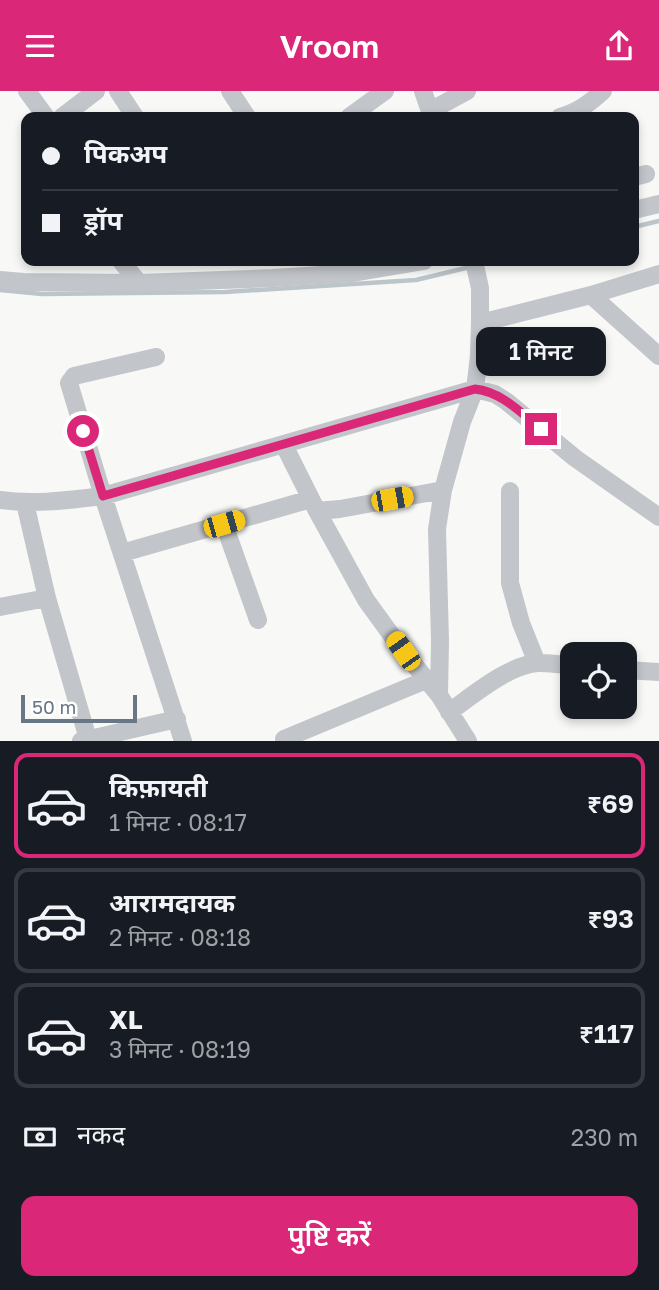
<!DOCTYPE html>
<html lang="hi">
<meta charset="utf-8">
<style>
:root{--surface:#171b24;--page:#242831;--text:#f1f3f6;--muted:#9ea1a6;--line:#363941;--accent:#db2777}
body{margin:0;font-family:"Golos Text","Noto Sans Devanagari",sans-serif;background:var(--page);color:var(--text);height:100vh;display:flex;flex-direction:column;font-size:26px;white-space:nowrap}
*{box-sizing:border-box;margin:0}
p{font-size:23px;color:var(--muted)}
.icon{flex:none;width:38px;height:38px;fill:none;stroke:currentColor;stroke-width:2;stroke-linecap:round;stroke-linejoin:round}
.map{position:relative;height:650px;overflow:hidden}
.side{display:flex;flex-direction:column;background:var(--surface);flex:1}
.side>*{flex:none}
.banner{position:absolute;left:21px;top:21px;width:618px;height:154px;border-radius:14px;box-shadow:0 4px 10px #0003;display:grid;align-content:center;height:154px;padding:0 21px;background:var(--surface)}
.tools{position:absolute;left:560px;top:551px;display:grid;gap:14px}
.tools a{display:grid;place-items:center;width:77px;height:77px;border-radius:14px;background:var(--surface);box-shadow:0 4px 10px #0003;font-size:35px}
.scale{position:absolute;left:21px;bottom:18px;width:116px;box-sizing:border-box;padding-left:7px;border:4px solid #687786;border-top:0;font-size:19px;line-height:24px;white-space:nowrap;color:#687786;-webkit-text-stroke:5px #fff;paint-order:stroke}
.end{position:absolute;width:32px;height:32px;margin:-16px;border:9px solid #db2777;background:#fff;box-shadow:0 0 0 4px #fff}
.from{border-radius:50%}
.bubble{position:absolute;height:49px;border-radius:14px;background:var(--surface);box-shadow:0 4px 10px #0003;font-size:23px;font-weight:600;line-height:49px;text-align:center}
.car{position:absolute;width:21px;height:42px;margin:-21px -10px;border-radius:9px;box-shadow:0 0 5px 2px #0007;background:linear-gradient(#f5c518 24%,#345 0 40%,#f5c518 0 76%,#345 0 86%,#f5c518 0)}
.banner b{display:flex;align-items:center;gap:24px;height:66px;font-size:26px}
.banner b+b{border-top:2px solid var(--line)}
.banner i{width:18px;height:18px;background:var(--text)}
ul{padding:12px 0 0;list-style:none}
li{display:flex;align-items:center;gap:21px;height:105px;margin:0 14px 10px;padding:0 7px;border:4px solid var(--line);border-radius:14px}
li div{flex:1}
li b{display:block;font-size:26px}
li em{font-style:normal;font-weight:600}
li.current{border-color:var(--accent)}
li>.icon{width:63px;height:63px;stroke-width:1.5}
.pay{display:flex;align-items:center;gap:18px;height:77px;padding:0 21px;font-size:26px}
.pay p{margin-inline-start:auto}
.button{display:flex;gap:14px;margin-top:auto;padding:14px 21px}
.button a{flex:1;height:80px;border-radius:14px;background:var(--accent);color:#fff;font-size:28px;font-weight:600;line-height:80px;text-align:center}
header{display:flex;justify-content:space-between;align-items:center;height:91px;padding:0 21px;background:var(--accent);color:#fff;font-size:32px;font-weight:600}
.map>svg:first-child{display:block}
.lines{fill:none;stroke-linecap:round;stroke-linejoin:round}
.stream{stroke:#bbc5ca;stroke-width:4.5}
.minor{stroke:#c2c5c9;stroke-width:18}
.route{stroke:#db2777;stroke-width:9}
</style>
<header><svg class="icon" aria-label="menu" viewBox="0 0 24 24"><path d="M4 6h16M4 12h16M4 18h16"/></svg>Vroom<svg class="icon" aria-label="share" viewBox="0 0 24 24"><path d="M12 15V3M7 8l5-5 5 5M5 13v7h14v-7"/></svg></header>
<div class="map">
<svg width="659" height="650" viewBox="0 0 659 650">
<rect width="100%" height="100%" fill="#f8f8f6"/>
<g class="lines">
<path class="stream" d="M634,136L659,130
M478,174L495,170
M0,199L42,203L225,201L416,189L470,176"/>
<path class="minor" d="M27,0L46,26
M118,0L135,26
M230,0L247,26
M423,0L432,26
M430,20L467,0
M62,26L96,0
M349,26L385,0
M560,26C578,21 590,12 603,0
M634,86L646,83
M634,119L659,113
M121,170L139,192
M0,189L24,191L139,192L273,187L353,182L424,170
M591,204L659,265
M480,232L591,204L659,183
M156,266L74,285L69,292L103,405L183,650
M284,354L317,420L366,509L403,560L439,604L468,650
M510,400V492L521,532L537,572
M0,409C34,414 69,409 103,405L475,298L495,303L506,310L575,367L659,426
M25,412L47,507L88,648
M317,420L340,418L443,399
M224,433L258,529
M122,462L311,408
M0,516L47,507
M625,579L659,581
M439,604L440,550L437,438L443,399L462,331L475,298L479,265L480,232V197L474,170
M449,621C472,605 511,572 539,572C550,572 562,574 572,574
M284,648L426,589
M81,650L177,628"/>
</g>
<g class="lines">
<path class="route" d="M83,340L103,405L475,298C502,301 521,322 541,338"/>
</g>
</svg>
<div class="tools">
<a><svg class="icon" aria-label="locate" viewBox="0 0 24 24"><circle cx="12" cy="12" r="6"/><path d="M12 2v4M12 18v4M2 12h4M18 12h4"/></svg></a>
</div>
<div class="scale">50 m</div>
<i class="end from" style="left:83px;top:340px"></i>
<i class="end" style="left:541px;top:338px"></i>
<div class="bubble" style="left:476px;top:236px;width:130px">1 मिनट</div>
<i class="car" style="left:392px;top:408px;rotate:80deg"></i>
<i class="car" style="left:224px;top:433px;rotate:74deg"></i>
<i class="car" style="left:403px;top:560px;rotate:325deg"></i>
<div class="banner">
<b><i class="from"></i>पिकअप</b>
<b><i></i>ड्रॉप</b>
</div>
</div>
<section class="side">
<ul>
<li class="current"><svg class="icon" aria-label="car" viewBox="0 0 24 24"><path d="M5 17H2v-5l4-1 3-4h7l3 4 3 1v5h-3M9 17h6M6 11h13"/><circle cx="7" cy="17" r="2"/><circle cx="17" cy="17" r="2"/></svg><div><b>किफ़ायती</b><p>1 मिनट · 08:17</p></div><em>₹69</em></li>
<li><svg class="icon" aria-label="car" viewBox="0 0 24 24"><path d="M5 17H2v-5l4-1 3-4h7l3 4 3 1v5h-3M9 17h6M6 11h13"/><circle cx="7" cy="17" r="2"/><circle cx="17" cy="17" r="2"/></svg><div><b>आरामदायक</b><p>2 मिनट · 08:18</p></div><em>₹93</em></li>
<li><svg class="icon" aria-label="car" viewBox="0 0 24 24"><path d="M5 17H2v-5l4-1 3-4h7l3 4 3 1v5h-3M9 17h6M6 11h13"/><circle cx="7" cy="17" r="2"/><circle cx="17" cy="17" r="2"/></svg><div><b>XL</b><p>3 मिनट · 08:19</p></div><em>₹117</em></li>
</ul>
<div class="pay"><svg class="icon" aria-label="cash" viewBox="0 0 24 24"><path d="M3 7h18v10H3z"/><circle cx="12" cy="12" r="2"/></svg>नकद<p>230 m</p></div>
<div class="button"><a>पुष्टि करें</a></div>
</section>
